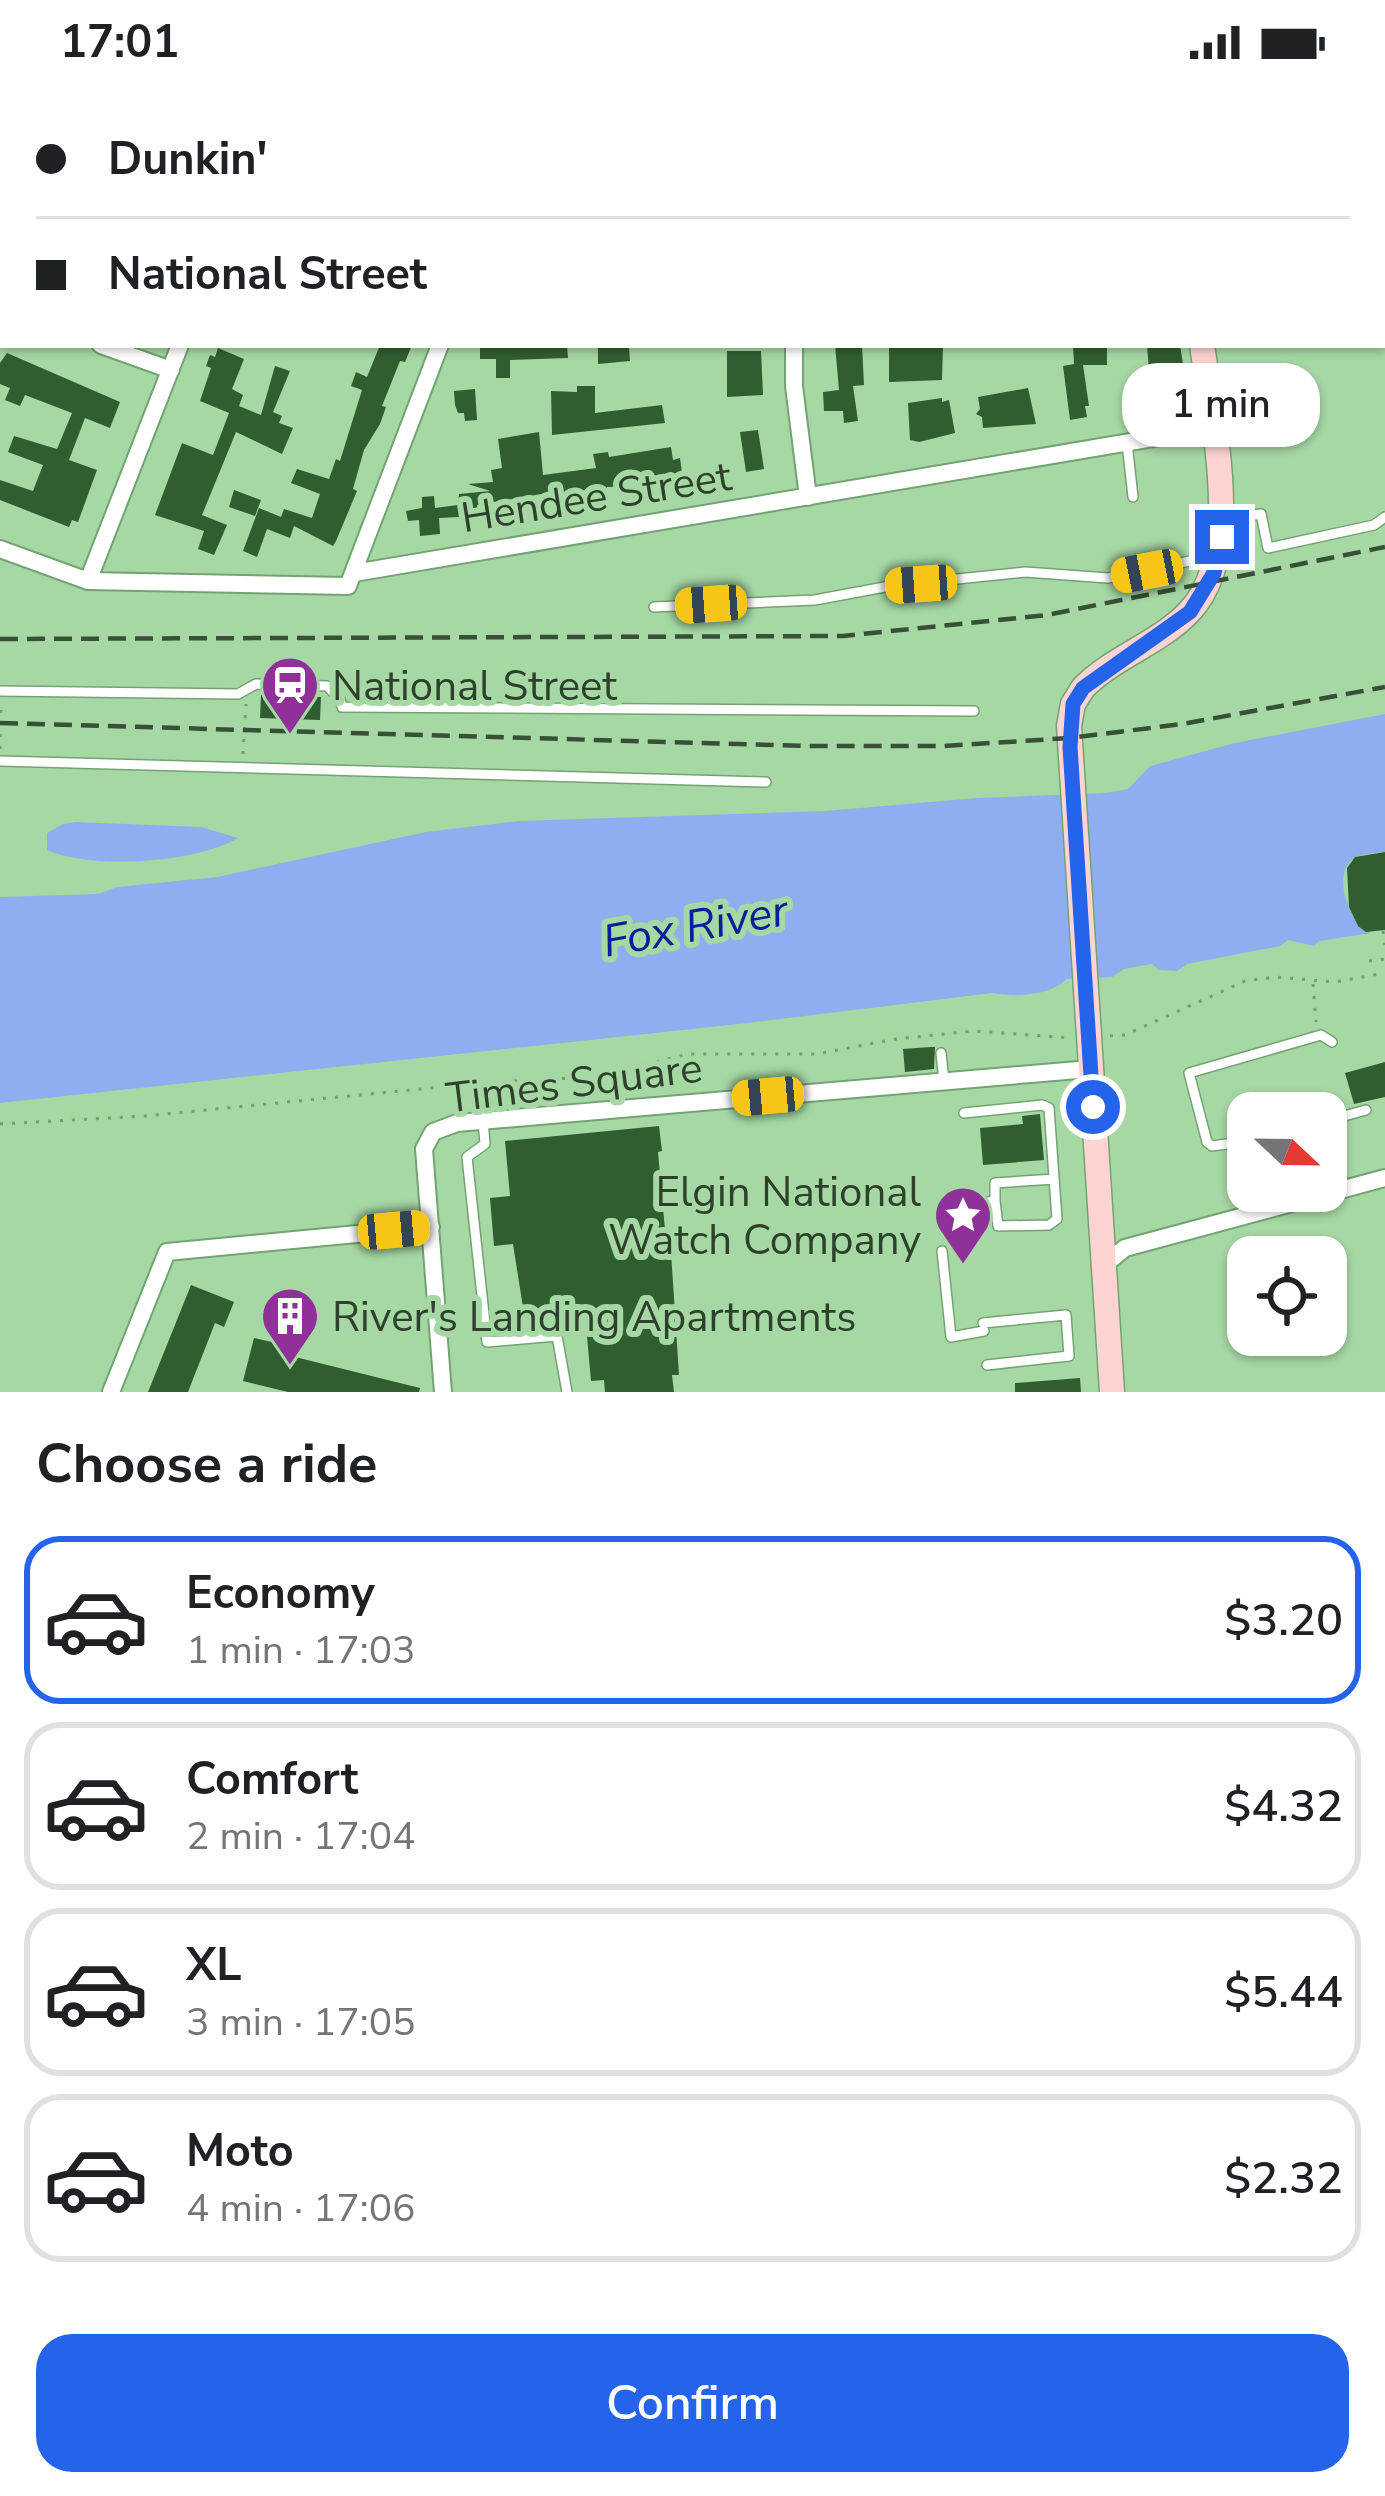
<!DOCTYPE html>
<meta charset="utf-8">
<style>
:root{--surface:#fff;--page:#f6f6f6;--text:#202124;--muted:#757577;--line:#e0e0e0;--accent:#2563eb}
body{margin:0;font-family:"Nunito Sans",sans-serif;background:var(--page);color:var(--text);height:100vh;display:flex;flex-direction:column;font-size:45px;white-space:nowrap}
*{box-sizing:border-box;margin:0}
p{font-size:39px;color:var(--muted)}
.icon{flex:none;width:66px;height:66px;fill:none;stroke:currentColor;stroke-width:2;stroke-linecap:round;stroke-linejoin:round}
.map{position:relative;height:1308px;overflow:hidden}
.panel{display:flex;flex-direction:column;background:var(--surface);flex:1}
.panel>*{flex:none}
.banner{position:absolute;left:0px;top:0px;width:1386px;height:264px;box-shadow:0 3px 9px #0004;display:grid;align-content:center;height:264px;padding:0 36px;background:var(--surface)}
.needle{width:78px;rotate:112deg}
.fabs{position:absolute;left:1227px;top:1008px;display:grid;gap:24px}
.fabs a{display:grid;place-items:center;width:120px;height:120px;border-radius:24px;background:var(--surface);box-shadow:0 3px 9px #0004;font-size:60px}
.end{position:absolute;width:54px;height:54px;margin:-27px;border:15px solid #2563eb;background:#fff;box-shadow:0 0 0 6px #fff}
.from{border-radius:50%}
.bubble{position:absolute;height:84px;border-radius:36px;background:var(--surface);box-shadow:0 3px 9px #0004;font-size:39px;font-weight:600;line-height:84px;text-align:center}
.car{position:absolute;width:36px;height:72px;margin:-36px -18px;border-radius:15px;box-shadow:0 0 9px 3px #0007;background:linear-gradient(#f5c518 24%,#345 0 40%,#f5c518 0 76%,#345 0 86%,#f5c518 0)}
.banner b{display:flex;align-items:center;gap:42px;height:114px;font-size:45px}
.banner b+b{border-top:3px solid var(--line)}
.banner i{width:30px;height:30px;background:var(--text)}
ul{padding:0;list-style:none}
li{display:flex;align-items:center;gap:36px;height:168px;margin:0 24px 18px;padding:0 12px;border:6px solid var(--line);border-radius:36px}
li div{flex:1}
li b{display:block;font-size:45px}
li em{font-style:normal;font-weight:600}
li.current{border-color:var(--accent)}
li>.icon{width:108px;height:108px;stroke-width:1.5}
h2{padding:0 36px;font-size:54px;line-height:144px}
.button{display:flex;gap:24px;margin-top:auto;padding:24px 36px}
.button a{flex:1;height:138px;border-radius:36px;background:var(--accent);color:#fff;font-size:48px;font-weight:600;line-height:138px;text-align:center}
.status{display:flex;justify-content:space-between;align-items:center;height:84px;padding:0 60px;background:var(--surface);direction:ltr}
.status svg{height:33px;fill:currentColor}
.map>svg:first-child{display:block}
.water{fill:#8faeef}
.building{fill:#315e31}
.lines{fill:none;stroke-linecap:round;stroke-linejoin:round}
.lane-casing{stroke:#73a372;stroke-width:12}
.street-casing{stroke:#73a372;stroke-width:20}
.secondary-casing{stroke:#73a372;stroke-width:27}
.primary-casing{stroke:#b45f55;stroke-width:30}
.path{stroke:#769c75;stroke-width:3;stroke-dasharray:3 9;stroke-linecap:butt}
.lane{stroke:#fff;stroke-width:9}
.street{stroke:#fff;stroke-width:16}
.secondary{stroke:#fed4d3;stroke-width:24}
.primary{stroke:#fda9a6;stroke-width:27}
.rail{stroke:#395038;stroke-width:4.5;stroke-dasharray:18 9;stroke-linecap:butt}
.route{stroke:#2563eb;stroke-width:15}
.labels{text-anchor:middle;stroke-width:12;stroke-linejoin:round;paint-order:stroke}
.street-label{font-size:42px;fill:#2d412c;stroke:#a6d8a4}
.poi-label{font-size:42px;fill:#2d412c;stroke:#a6d8a4;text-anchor:start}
.water-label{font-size:45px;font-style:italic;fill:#01219b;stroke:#a6d8a4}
</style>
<div class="status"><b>17:01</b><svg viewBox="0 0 49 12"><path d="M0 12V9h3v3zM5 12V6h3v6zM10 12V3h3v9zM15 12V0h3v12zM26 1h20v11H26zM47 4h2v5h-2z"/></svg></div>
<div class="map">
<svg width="1385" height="1308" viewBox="0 0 1385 1308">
<rect width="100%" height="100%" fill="#a6d8a4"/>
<path class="water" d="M1385,630V768C1377,769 1363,769 1356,773C1329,788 1350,841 1371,849L1319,857L1314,862L1288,856L1280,862L1187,880L1177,887L1159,886L1152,880L1124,885L1112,893L1066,895C1052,912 1013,913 992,909L748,939L0,1019V813L98,810L117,803L217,793L426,748L518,737L825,727L977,714L1105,709L1128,705L1150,682L1235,659Z
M76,738L201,743L238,754C196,779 92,786 47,766V749L63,740Z"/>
<path class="building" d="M380,261H412L405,278L400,277L382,322L386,323L380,340L364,366L353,405L357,407L336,457L333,462L294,442L290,454L267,445L257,473L243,467L259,424L281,433L284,425L312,434L320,410L291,399L297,385L329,395L336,375L340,377L362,306L351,302L356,288L367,293Z
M480,261H567L568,274L510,276V294H496V275H480Z
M598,261L629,263L630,277L598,280Z
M835,261H862L864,301L853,302L858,337L844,339L843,327H824L823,308L839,306Z
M889,261H943L942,296L889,298Z
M1073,261H1107V281H1083L1089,322H1085L1087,333L1070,336L1063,282L1074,280Z
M1147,261H1180L1185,293L1177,323L1163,325L1156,297L1150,298Z
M218,264L244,275L232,305L243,311L239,322L261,331L275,282L290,287L273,328L282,332L279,339L293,344L282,370L236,348L202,431L227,441L214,471L198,465L204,447L155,431L182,359L213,371L229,329L200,317L211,284L206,282L210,271L215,273Z
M727,267H761L763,311L727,313Z
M7,269L120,318L110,344L85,334L69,376L97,386L78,438L72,436L69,443L0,416V396L33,407L43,381L8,368L14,352L57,365L72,329L25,311L20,322L5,316L10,304L0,300V279Z
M577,302H595V329L662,321L665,339L552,351L551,307L577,308Z
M1028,304L1036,340L983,344L982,333L976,330L980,325L978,313Z
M475,305L477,336L465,337L464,329H458L455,321L454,307Z
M942,314V318L949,316L955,349L919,358L910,356L908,319Z
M758,346L764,385L746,388L740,348Z
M539,348L543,391L596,384L593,370L608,368L609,373L671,363L673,376L680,374L682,389L676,390L677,399L663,401L607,403V406L560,417L559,407L477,421L478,432L439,434L440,450L420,452L419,436L408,437L406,427L422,424V413L434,412L435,424L458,421L459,410L490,407L468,400L493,398L491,386L502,384L498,355Z
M234,406L261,416L255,432L229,423Z
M261,611L321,613L320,636L260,634Z
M1385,768V846L1366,848L1358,842L1349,823L1347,784L1355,773Z
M931,963H935L934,985L905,988L903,965Z
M1385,978V1013L1354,1020L1345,989Z
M1040,1030L1044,1076L983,1081L980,1044L1023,1040L1022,1032Z
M659,1042L662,1067L658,1068L667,1168H671L679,1291H672L674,1308H605L604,1296L591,1297L585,1230L525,1236L513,1160L494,1162L490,1114L510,1112L505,1057Z
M191,1201L234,1218L224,1243L215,1239L188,1308H148Z
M254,1254L281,1260L279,1269L420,1304L419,1308H288L243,1297Z
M1080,1294L1081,1308H1015V1299Z"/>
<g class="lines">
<defs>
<path id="lane" d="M988,0L996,3
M1086,0L1094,3
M1296,0L1305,3
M949,3L950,0
M1383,128L1385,129
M1127,359L1133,413
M1222,435L1261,430L1268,464L1374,441L1385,433
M654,523L815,516L890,502L1025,488L1108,494L1214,472
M0,607L238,610L256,600L327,602L340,615L342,623L974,627
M0,677L766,698
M941,969L944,997
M964,1029L1042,1021L1049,1024L1057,1135L1049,1141L998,1142L995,1117
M483,1037L485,1060L467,1073L487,1258L557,1252L567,1308
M1326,1037L1366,1026
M1248,1057L1212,1062L1207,1058L1189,989L1321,951L1332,958
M972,1121L995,1117V1099L1054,1095
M942,1167L951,1253L984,1247
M983,1239L1066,1231L1069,1272L987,1281"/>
<path id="street" d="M78,0L82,3
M277,3L278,0
M538,3L539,0
M839,3L840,0
M1260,3L1261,0
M0,221L3,223
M101,261L171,286
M794,261V302L808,413
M0,465L88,497L348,502L440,261
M354,489L1213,344
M88,497L180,261
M1103,1182L1125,1164L1385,1094
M111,1308L167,1168L431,1143
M443,1308L424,1065L433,1048L457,1039L1090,985"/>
<path id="secondary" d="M1112,1308L1069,642L1073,620L1083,604C1113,573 1158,560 1188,529C1246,471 1212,336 1202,261"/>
<path id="primary" d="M683,0L691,3
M1383,198H1385"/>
</defs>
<use href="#lane" class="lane-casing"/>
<use href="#street" class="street-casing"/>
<use href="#secondary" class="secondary-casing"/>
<use href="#primary" class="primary-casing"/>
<path class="path" d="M0,665L1,621
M243,670L246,620
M1383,847L1385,861
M1369,877L1385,875
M1313,900L1316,938
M1110,952L1125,951L1245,897L1276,893L1335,898L1385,889
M0,1040L145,1032L492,998L594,993L688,970H817L896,955L974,947L1071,954"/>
<use href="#lane" class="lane"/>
<use href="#street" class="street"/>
<use href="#secondary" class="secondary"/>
<use href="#primary" class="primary"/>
<path class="rail" d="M0,555L843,552L1047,531L1385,463
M0,639L809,662H944L1070,654L1182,640L1385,603"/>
</g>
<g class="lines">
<path class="route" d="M1093,1023L1070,663L1073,620L1083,604L1190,528L1214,489L1222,453"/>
</g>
<defs>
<symbol id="station-pin" viewBox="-11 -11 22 30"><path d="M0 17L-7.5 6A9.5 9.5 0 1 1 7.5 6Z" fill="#903199" stroke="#a6d8a4"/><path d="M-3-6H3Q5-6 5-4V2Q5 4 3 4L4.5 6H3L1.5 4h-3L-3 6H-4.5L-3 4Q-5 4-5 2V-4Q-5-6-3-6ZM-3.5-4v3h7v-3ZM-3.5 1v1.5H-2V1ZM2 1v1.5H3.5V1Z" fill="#fff"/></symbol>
<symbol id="sight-pin" viewBox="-11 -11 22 30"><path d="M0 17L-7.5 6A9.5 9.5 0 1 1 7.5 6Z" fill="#903199" stroke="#a6d8a4"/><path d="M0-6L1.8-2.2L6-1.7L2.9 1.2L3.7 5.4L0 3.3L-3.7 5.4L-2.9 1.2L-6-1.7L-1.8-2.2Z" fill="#fff"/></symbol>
<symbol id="building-pin" viewBox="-11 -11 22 30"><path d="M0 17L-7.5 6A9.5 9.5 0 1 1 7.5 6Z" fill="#903199" stroke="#a6d8a4"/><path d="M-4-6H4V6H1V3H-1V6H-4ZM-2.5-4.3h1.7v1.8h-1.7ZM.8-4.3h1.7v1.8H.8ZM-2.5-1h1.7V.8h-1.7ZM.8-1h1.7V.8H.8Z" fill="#fff"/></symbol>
</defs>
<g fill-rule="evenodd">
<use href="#station-pin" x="257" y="568" width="66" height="90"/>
<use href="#sight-pin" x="930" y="1098" width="66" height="90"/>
<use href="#building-pin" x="257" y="1199" width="66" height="90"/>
</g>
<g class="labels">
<g class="street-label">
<text transform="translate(596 412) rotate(-9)" y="15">Hendee Street</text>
<text transform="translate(574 998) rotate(-7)" y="15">Times Square</text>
</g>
<g class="poi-label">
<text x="332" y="616">National Street</text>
<text x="921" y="1122" text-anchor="end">Elgin National<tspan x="921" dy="48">Watch Company</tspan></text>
<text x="332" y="1247">River's Landing Apartments</text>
</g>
<g class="water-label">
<text transform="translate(695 841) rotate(-10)" y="16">Fox River</text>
</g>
</g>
</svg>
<div class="fabs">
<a><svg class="needle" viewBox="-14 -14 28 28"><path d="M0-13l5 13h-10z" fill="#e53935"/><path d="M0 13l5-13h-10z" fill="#757577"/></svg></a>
<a><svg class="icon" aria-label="locate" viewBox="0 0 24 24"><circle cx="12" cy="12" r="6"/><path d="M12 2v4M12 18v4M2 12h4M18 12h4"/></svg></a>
</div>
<i class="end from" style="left:1093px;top:1023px"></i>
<i class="end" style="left:1222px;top:453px"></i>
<div class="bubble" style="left:1122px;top:279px;width:198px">1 min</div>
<i class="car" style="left:1147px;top:487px;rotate:259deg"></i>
<i class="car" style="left:921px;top:500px;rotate:266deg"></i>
<i class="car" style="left:711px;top:520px;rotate:266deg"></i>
<i class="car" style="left:768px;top:1012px;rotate:265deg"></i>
<i class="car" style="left:394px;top:1146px;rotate:85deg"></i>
<div class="banner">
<b><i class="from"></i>Dunkin'</b>
<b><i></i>National Street</b>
</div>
</div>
<section class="panel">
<h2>Choose a ride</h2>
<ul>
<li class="current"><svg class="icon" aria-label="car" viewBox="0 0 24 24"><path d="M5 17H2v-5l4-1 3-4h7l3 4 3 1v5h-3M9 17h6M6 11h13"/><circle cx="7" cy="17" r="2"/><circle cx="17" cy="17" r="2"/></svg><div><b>Economy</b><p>1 min · 17:03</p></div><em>$3.20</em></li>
<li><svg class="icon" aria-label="car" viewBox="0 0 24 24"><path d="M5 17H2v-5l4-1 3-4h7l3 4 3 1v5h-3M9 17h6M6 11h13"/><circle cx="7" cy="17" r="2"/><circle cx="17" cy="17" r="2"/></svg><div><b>Comfort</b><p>2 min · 17:04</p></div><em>$4.32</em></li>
<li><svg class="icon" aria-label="car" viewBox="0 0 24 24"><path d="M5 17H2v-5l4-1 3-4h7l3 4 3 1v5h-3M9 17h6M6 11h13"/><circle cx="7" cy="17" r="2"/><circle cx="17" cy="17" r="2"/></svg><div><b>XL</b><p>3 min · 17:05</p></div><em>$5.44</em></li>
<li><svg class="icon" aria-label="car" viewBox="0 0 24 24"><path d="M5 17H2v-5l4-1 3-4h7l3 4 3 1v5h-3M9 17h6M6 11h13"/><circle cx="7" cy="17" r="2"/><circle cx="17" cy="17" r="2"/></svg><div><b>Moto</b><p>4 min · 17:06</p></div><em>$2.32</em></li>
</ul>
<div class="button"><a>Confirm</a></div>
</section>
